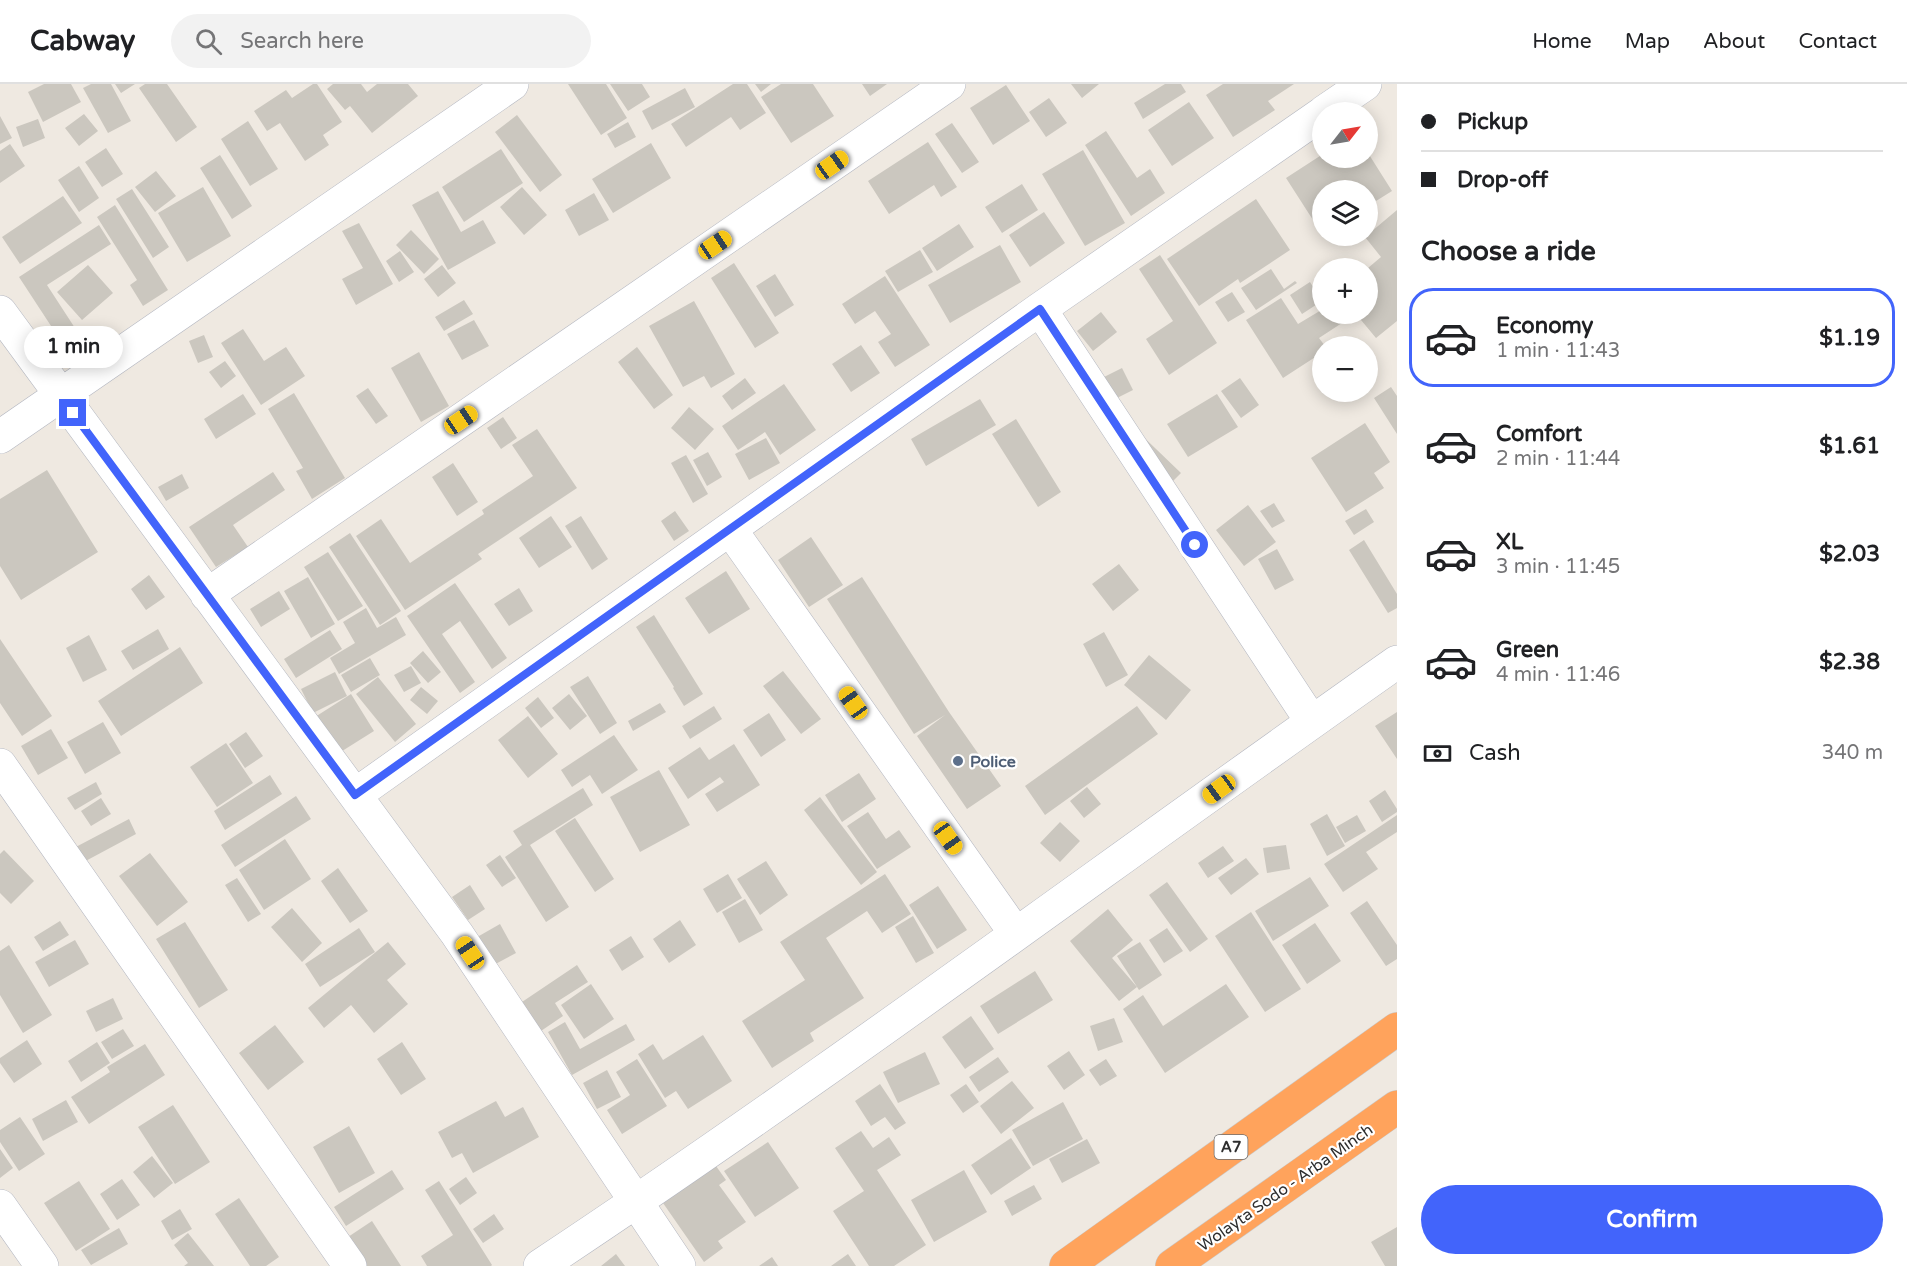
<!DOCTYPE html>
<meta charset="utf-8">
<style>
:root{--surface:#fff;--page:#f2f2f2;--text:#202124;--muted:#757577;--line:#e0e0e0;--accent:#4264fb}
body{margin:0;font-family:"Varela Round",sans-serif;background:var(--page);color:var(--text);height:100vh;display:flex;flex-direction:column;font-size:22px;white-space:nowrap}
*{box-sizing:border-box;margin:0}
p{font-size:20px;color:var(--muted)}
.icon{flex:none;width:33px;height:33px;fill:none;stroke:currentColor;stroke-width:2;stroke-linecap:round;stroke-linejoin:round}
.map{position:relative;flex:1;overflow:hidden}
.details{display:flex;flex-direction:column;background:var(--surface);width:510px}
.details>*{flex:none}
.banner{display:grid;align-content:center;height:132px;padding:0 24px;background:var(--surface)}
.needle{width:39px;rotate:59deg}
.tools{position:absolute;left:1312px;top:18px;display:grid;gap:12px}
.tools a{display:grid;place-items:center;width:66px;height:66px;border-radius:50%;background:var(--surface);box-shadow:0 3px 15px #0003;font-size:30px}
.end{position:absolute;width:27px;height:27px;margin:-14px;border:8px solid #4264fb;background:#fff;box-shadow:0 0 0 3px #fff}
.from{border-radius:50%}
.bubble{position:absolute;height:42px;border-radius:21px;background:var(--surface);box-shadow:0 3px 15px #0003;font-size:20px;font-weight:800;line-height:42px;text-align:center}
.car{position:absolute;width:18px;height:36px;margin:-18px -9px;border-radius:8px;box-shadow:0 0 4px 2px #0007;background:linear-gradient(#f5c518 24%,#345 0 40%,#f5c518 0 76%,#345 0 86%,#f5c518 0)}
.banner b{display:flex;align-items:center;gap:21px;height:57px;font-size:22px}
.banner b+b{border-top:2px solid var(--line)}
.banner i{width:15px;height:15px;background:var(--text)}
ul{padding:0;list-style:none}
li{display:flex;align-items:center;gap:18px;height:99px;margin:0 12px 9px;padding:0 12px;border:3px solid transparent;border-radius:24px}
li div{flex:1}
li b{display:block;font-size:22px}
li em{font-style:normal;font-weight:800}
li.active{border-color:var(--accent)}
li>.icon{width:54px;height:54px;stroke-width:1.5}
h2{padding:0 24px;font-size:27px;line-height:72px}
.pay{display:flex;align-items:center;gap:15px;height:66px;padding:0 24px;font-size:22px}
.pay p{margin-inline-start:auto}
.button{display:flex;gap:12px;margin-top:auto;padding:12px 24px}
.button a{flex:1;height:69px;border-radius:36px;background:var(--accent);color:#fff;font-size:24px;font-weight:800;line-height:69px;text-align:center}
header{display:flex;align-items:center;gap:36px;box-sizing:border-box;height:84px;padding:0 30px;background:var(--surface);border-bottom:2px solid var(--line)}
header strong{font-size:28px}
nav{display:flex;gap:33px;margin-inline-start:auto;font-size:21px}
.search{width:420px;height:54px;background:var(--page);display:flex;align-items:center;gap:15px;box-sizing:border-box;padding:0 21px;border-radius:33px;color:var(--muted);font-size:22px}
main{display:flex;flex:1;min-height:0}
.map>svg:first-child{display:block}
.building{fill:#cbc7bf}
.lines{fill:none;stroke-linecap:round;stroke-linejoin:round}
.minor-casing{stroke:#b4b7c1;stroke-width:34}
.highway-casing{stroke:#c9c9c9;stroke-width:34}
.minor{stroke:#fff;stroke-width:33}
.highway{stroke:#ffa35c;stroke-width:33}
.route{stroke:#4264fb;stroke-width:8}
.service-dot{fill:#5c6f8a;stroke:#fff;stroke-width:2}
.labels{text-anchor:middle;stroke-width:4.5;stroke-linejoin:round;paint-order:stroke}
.shield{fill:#fff;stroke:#6d6d6d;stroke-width:1.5}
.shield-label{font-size:15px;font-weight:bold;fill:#2e2e2e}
.service-label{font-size:16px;font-weight:bold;fill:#4e5e75;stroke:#fff;text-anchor:start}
.street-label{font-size:16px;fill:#2e2e2e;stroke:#fff}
</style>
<header>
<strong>Cabway</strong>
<div class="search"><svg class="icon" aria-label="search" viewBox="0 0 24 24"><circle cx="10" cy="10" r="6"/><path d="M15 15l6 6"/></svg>Search here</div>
<nav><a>Home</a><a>Map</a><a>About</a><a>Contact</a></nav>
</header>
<main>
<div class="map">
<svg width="1397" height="1182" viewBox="0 0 1397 1182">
<rect width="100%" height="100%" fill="#efe9e1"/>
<path class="building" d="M44,0H71L81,18L43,38L28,8Z
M91,0H111L131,37L108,49L83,4Z
M115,0H135L121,9Z
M145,0H167L197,43L176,58L139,4Z
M313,0H317L342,38L323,51L329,61L305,77L280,39L267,47L254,27L286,6L292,14Z
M333,0H361L367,8L377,0H408L418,12L372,49L350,22L345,26L327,5Z
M568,0H606L627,34L601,51Z
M610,0H642L650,13L628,27Z
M733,0H747L766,29L740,46L731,33L686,63L671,40Z
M755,0H771L761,8Z
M781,0H813L834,32L791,59L761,13Z
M862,0H887L870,12Z
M1071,0H1099L1082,14Z
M1165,0H1181L1186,8L1143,35L1134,19Z
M1223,0H1294L1268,17L1275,26L1233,53L1206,11Z
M1006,1L1030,37L993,61L970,24Z
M685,4L695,23L652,46L642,27Z
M1049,14L1067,39L1046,53L1029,28Z
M1189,18L1214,54L1172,82L1148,46Z
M84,30L98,47L79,62L65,44Z
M517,31L562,91L540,108L495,48Z
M0,32L12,54L0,60Z
M38,35L45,54L23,63L16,43Z
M248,37L278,85L250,102L221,55Z
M628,38L636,53L615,64L607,50Z
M952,39L979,78L962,89L935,50Z
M1106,47L1137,94L1150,85L1165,109L1131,132L1085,61Z
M928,58L957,103L941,113L934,101L889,130L868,97Z
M651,59L671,94L613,129L592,95Z
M10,60L25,82L0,99V67Z
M106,64L123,90L102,103L85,78Z
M501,65L523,99L464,138L442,103Z
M1083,66L1125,139L1085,162L1042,90Z
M1368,69L1392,107L1368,122V106H1323V130L1313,136L1286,94L1323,70V74H1368Z
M220,71L252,122L232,135L200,84Z
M79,82L99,114L79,128L58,96Z
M156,87L176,112L155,128L135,103Z
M1022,100L1038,126L1002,149L985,123Z
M203,103L231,152L187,178L158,129Z
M522,103L547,131L524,151L500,123Z
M132,105L169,163L153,174L116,115Z
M438,107L461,148L483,136L496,159L448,186L412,121Z
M594,109L609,136L579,152L565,126Z
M63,112L82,139L20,180L2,153Z
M1256,115L1290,166L1240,199L1238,195L1199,222L1167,175Z
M115,121L168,206L143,222L130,201L137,196L97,133Z
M1397,126V237L1376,254L1356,230H1368V184L1381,173L1365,153Z
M1044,128L1065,159L1030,183L1009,151Z
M359,139L393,200L356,221L342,195L363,184L342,147Z
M959,140L974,163L937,187L922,164Z
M99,141L111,160L47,201L86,261L70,271L19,193Z
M411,146L439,175L424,190L396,161Z
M1000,161L1021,198L950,239L928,201Z
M920,166L933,188L898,208L885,187Z
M400,167L414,188L399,198L386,177Z
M1160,171L1217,259L1169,291L1146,255L1173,237L1139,185Z
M734,179L779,249L755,264L711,194Z
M88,181L113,209L82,236L57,208Z
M442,181L456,199L438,213L424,195Z
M1271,185L1284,205L1295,197L1297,199L1256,226L1241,204Z
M775,190L794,221L775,233L756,202Z
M885,192L930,261L895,283L878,258L891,250L875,227L855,240L842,220Z
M1310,198L1322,217L1302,230L1290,211Z
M1232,208L1245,228L1228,238L1215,218Z
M1281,214L1298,240L1323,225V230H1336L1342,239L1319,254L1325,262H1323V268L1283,294L1246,236Z
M464,216L473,230L444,247L435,233Z
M694,217L735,290L711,304L704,292L683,303L649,242Z
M1101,228L1117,248L1093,267L1077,247Z
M474,236L489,262L462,276L447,250Z
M243,245L264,277L286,263L305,292L261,321L221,259Z
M204,251L213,273L198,279L189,257Z
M1355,254L1360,262H1339Z
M861,261L880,289L851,308L832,280Z
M637,263L673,311L654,325L618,278Z
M419,268L449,322L421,338L391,284Z
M225,277L236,292L221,304L209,288Z
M1122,284L1133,306L1115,315L1104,293Z
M745,294L756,309L732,326L722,312Z
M1240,294L1259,321L1241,334L1221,307Z
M784,300L816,346L780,371L765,348L738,366L722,342Z
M1391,303L1397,312V350L1374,314Z
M368,304L388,332L376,340L356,312Z
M294,309L345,394L312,415L296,387L303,384L268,325Z
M243,310L256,330L216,355L204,335Z
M1217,310L1238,343L1188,373L1167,340Z
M980,315L996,341L926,382L911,355Z
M689,323L714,345L695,366L671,344Z
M503,333L517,354L501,365L487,344Z
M1016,335L1061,408L1038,423L992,350Z
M1365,339L1390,378L1374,389L1384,404L1346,428L1311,374Z
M1130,340L1181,389L1168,402Z
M537,345L577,404L478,470L482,475L405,526L356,452L381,435L410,479L484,430L482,426L533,392L512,361Z
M766,354L780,379L749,396L735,370Z
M708,368L722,393L707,402L693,376Z
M686,371L708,410L693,419L671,379Z
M453,379L478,418L457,432L432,393Z
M47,386L98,468L21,516L0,482V415Z
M273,388L285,406L233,441L248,463L216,483L189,443Z
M182,390L189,404L166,417L158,403Z
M1274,419L1285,437L1272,444L1260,427Z
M1248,421L1276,458L1244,482L1216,446Z
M1366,425L1374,438L1354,451L1345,437Z
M675,427L689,447L674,457L661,437Z
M551,432L572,463L539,484L519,454Z
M581,432L608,475L592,486L565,442Z
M350,449L401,527L380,541L329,463Z
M811,453L843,501L809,523L778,476Z
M1364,456L1397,510V524L1388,529L1349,466Z
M1277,465L1294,496L1275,506L1258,475Z
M328,468L363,522L338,537L304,483Z
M1119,480L1139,506L1113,527L1092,500Z
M726,487L750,525L709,550L685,514Z
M149,491L165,513L146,526L131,505Z
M308,493L335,540L311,554L284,507Z
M862,493L949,628L1001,702L967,725L917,652L945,631L914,650L827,515Z
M455,499L507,574L492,585L460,537L442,550L475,598L460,609L407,532Z
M519,504L533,527L509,542L494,520Z
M279,507L290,525L261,543L250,525Z
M366,524L377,544L396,533L406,551L339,590L330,574L355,559L343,538Z
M654,531L703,610L684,622L673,604L674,603L636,543Z
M158,545L169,565L133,586L121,567Z
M330,546L342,565L296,594L284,575Z
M1104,548L1128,591L1106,603L1083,560Z
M89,551L107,586L83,598L66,564Z
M0,555L52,632L22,652L0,619Z
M180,563L203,599L121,652L98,617Z
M423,567L441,588L428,599L410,579Z
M1149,571L1191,606L1166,636L1124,601Z
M370,574L380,591L351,608L341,591Z
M411,582L421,599L404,608L394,591Z
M783,587L821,635L801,650L763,602Z
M335,588L347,612L313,629L301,605Z
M588,592L617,639L600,650L570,603Z
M378,593L416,640L395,658L356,610Z
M421,603L438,617L427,630L410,616Z
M351,610L374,647L339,669L315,633Z
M569,610L587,632L570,646L552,624Z
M538,613L554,634L541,644L525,624Z
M660,619L666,628L633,647L628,637Z
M714,622L722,635L690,655L682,642Z
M1137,622L1158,650L1045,731L1025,702Z
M1397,628V675L1375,642Z
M769,629L786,656L761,673L743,646Z
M528,632L558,670L528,694L498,656Z
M103,638L121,669L85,690L67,658Z
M51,645L68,674L38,691L21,662Z
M246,648L263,672L245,684L229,660Z
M614,651L638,686L602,710L590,691L572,703L561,686Z
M226,659L253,699L217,723L190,683Z
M734,660L760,701L717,728L705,710L724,698L720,693L688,715L668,684L700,663L709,676Z
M659,686L690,741L640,768L610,713Z
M859,689L876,715L842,738L825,711Z
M270,691L282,710L225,746L214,727Z
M96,698L102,710L75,726L67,714Z
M1087,703L1101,720L1084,734L1070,717Z
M583,704L593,721L530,761L569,823L546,838L505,773L522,761L513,747Z
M1385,706L1397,725V728L1382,738L1369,717Z
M296,712L311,735L235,783L221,761Z
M820,713L877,788L861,801L804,726Z
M101,714L111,730L91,742L81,727Z
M868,728L886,755L899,746L911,763L877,785L847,742Z
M1327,730L1345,762L1327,772L1310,740Z
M1357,731L1366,747L1345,759L1336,743Z
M1397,731V748L1366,768L1378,785L1343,808L1324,780Z
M575,734L614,795L595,808L555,747Z
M129,735L136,750L80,780L72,765Z
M1060,738L1080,757L1060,778L1040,759Z
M285,755L311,795L264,826L239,786Z
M1286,761L1290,785L1267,789L1263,764Z
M1223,762L1234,777L1208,794L1198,779Z
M4,766L34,797L11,820L0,809V770Z
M150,769L188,818L157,842L119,792Z
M500,771L516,794L502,803L486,781Z
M1246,774L1259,790L1231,811L1218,794Z
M766,777L788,811L760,831L737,795Z
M338,784L368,827L350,839L321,797Z
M728,790L742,814L717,829L703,805Z
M885,790L911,830L882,849L867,827L826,854L864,914L810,949L814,957L772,984L742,937L805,896L780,858Z
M1310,793L1329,822L1273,857L1255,827Z
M237,794L261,830L248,838L225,801Z
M1167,798L1208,855L1190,868L1149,811Z
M470,801L485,825L468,836L452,813Z
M938,802L967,846L937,865L909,821Z
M745,815L763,846L739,859L722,828Z
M1367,817L1397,861V875L1386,882L1350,829Z
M292,824L322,859L302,878L271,843Z
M1108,825L1133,856L1112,874L1137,903L1119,917L1070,857Z
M1251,828L1301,905L1265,928L1215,852Z
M913,832L934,869L916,879L895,843Z
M680,836L696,861L669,879L653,855Z
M60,837L69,851L43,867L34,853Z
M185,838L228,906L199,924L156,855Z
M1315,839L1341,877L1307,900L1282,861Z
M500,840L516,869L488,884L472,856Z
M359,844L375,868L320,903L305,880Z
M1167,844L1183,867L1164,879L1149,856Z
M631,852L644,873L622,887L609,866Z
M75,856L89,880L49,903L35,878Z
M388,858L406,880L387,896L408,920L374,949L351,921L324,944L308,924Z
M1140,858L1162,891L1139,906L1117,872Z
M9,861L52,931L23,949L0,911V867Z
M577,881L588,898L555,919L563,932L538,949L519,920Z
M1035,887L1053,916L998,950L980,922Z
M591,900L614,935L584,955L561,921Z
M1226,900L1249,933L1165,989L1123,925L1143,911L1163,942Z
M113,914L123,935L96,948L86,927Z
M971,932L994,965L965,985L942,953Z
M1114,934L1123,958L1098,967L1090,942Z
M565,938L580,965L626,940L635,956L572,991L548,948Z
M275,941L304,978L268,1006L239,969Z
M123,945L134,962L112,975L101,958Z
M703,951L732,997L688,1025L676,1007L665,1014L638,970L653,960L663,976Z
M27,956L42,980L14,999L0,979V974Z
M97,958L110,979L81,998L68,977Z
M402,958L426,995L401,1011L377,975Z
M145,960L165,991L89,1040L71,1013L110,988L107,983Z
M1069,967L1085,991L1064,1006L1047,982Z
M925,968L940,1000L898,1019L883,988Z
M998,973L1009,988L979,1008L969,993Z
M637,975L667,1022L622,1050L607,1026L630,1011L616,988Z
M1106,975L1117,992L1100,1002L1089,986Z
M607,986L621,1013L597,1025L583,999Z
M1012,997L1034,1024L1001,1050L980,1022Z
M880,1000L906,1039L895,1046L885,1033L871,1042L855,1017Z
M966,1000L979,1018L963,1029L950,1011Z
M66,1016L78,1038L43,1057L32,1035Z
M496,1017L505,1033L523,1023L539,1053L473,1089L462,1069L452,1074L438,1048Z
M1063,1018L1083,1055L1033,1082L1012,1046Z
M173,1021L210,1078L175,1100L138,1043Z
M20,1033L45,1070L19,1087L0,1058V1046Z
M349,1042L375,1089L339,1109L313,1063Z
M861,1047L873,1064L889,1053L901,1071L877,1086L926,1161L894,1182H869L833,1127L864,1107L835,1064Z
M1011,1054L1031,1084L991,1111L971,1081Z
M1087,1055L1100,1079L1062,1099L1049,1075Z
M768,1058L799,1104L755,1133L724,1087Z
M0,1065L13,1084L0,1094Z
M152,1072L173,1099L154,1114L133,1088Z
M711,1075L726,1096L719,1101L746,1138L718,1157L723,1164L704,1178L663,1119L694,1097L690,1090Z
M392,1086L404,1105L346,1142L334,1123Z
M964,1086L987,1128L934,1158L911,1116Z
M466,1093L477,1109L460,1121L449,1105Z
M122,1095L140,1121L117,1136L100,1110Z
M79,1097L110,1145L76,1167L44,1119Z
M439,1097L492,1181L491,1182H427L421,1172L453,1151L425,1106Z
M1034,1101L1042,1115L1012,1132L1004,1117Z
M239,1114L279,1173L266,1182H250L215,1130Z
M180,1125L192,1145L172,1156L161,1137Z
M494,1130L504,1145L483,1159L473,1145Z
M372,1137L401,1182H367L348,1153Z
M1397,1143V1182H1385L1371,1158Z
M119,1144L128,1160L91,1181L81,1166Z
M188,1149L214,1182H184L188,1179L174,1161Z
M616,1170L625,1182H601Z
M848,1170L856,1182H831Z
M772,1173L778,1182H759Z"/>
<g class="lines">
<defs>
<path id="minor" d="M1324,28L1365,0
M1040,225L1312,638
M0,228L457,850L679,1182
M0,353L512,0
M730,445L1016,850
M207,511L949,0
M0,681L350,1182
M355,711L1040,225L1323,29
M0,1122L42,1182
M540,1182C831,989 1111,779 1397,578"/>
<path id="highway" d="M1066,1182L1397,945
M1172,1182L1397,1023"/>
</defs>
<use href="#minor" class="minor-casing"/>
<use href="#highway" class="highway-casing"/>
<use href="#minor" class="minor"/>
<use href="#highway" class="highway"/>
</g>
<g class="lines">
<path class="route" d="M73,329L355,711L1040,225L1195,461"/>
</g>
<circle class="service-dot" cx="958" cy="677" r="6"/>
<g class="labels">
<rect class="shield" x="1214.5" y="1051" width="33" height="24" rx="4.5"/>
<g class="shield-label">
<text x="1231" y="1068">A7</text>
</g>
<g class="service-label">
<text x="970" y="683">Police</text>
</g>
<g class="street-label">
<text transform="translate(1285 1103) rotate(-35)" y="6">Wolayta Sodo - Arba Minch</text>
</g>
</g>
</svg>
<div class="tools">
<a><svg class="needle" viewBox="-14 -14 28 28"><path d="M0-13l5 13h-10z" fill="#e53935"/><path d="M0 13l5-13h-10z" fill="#757577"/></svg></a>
<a><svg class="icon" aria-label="layers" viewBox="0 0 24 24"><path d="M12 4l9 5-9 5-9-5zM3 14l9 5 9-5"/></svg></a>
<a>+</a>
<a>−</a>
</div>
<i class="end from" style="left:1195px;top:461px"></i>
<i class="end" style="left:73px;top:329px"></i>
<div class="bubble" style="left:24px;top:242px;width:99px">1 min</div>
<i class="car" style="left:832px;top:81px;rotate:55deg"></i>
<i class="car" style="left:715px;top:161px;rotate:56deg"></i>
<i class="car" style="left:461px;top:336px;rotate:56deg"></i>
<i class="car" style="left:853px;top:619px;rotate:325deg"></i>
<i class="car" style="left:1219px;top:705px;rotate:234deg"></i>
<i class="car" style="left:948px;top:754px;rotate:145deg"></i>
<i class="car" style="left:470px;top:869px;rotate:326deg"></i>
</div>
<section class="details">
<div class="banner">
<b><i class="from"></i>Pickup</b>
<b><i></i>Drop-off</b>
</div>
<h2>Choose a ride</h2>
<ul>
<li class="active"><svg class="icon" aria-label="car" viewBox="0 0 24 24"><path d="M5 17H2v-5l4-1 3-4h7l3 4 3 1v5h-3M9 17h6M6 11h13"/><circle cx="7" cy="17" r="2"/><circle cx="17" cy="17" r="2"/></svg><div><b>Economy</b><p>1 min · 11:43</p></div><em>$1.19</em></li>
<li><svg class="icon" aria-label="car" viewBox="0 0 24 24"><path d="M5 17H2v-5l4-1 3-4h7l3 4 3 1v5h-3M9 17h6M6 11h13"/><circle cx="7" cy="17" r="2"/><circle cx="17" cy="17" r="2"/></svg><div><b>Comfort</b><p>2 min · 11:44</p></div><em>$1.61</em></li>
<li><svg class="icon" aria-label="car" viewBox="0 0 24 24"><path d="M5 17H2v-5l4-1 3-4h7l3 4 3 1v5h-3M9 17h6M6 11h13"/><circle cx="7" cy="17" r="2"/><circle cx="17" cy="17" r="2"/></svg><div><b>XL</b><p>3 min · 11:45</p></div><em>$2.03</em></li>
<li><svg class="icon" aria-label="car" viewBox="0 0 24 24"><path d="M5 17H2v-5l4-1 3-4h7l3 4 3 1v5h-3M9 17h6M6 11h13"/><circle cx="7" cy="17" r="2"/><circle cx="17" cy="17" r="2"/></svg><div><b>Green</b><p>4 min · 11:46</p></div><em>$2.38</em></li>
</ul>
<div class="pay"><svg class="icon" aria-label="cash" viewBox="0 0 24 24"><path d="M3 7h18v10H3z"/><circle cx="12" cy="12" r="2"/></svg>Cash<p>340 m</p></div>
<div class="button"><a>Confirm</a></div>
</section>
</main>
